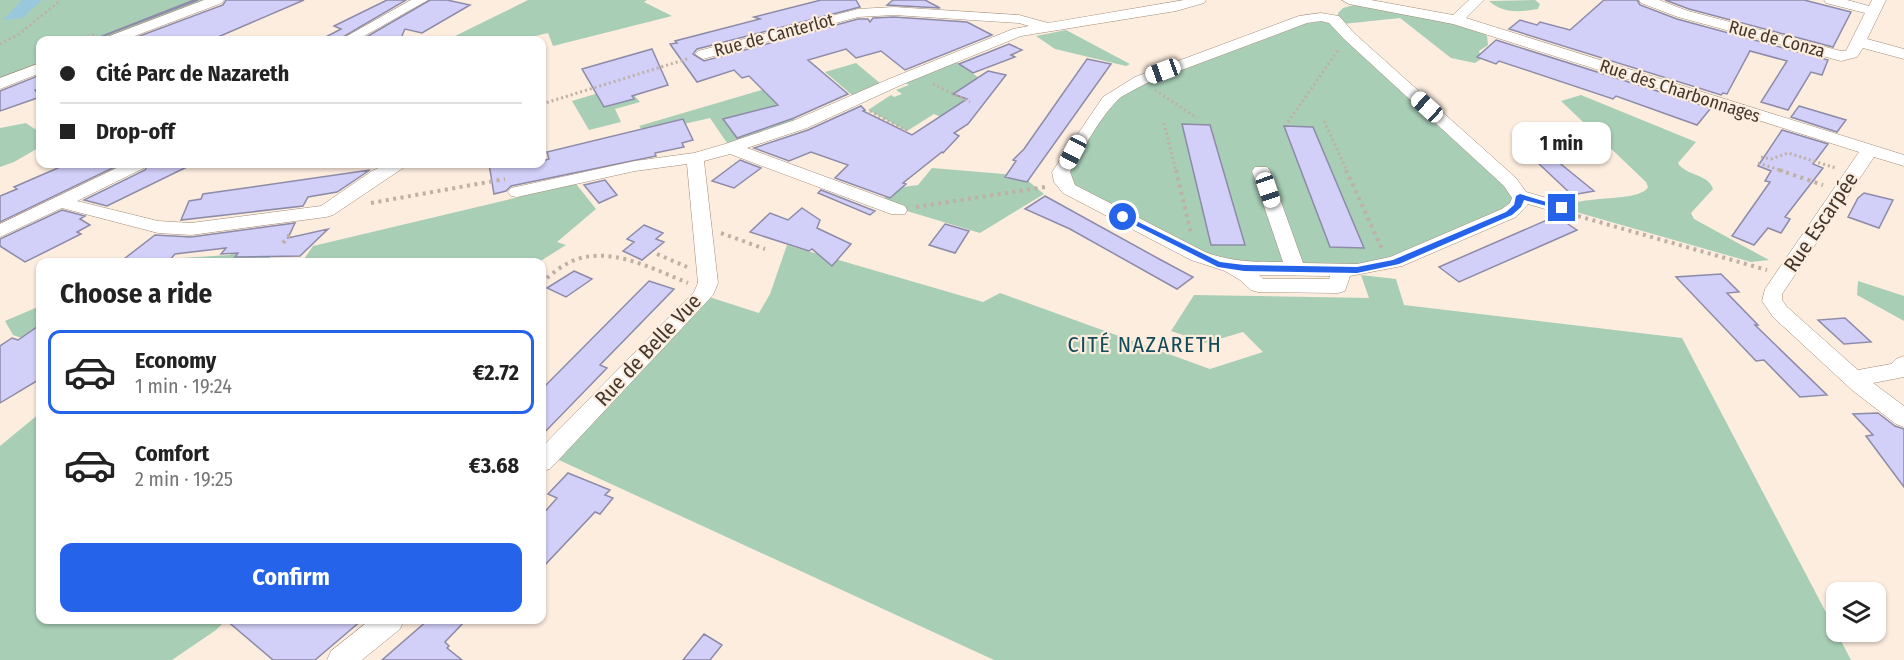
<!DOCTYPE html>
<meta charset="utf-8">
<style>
:root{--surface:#fff;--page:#f6f6f6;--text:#222;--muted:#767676;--line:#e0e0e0;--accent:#2563eb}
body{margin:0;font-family:"Fira Sans Condensed",sans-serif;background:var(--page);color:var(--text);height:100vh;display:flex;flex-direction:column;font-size:22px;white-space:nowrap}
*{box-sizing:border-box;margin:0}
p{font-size:20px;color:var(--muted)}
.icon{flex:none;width:33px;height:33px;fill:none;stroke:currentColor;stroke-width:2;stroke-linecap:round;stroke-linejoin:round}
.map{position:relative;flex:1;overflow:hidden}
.sheet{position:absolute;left:36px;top:258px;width:510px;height:366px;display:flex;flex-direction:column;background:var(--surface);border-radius:12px;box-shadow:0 2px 4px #0004}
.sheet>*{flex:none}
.banner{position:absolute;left:36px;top:36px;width:510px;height:132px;border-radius:12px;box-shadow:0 2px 4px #0004;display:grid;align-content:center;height:132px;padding:0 24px;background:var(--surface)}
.fabs{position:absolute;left:1826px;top:582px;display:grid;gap:12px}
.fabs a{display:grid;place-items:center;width:60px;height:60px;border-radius:12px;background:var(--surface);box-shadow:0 2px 4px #0004;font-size:30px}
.end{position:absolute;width:27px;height:27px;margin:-14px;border:8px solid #2563eb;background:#fff;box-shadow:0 0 0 3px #fff}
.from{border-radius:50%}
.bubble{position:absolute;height:42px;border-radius:12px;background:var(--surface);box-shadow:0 2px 4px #0004;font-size:20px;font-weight:700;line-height:42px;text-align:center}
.car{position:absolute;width:18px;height:36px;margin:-18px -9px;border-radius:8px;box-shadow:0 0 4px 2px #0007;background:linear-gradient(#fff 24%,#345 0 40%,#fff 0 76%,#345 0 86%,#fff 0)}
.banner b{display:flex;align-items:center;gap:21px;height:57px;font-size:22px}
.banner b+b{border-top:2px solid var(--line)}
.banner i{width:15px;height:15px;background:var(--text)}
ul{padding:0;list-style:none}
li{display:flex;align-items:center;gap:18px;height:84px;margin:0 12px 9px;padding:0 12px;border:3px solid transparent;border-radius:12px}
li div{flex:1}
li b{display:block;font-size:22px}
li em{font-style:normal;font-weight:700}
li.on{border-color:var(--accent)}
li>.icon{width:54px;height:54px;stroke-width:1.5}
h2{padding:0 24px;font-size:27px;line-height:72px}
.action{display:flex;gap:12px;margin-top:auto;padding:12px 24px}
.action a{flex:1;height:69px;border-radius:12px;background:var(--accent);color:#fff;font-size:24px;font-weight:700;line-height:69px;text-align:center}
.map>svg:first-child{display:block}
.green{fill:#a8ceb6}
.water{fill:#99c7dc}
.building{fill:#d2cff8;stroke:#8d8ba8;stroke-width:1.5}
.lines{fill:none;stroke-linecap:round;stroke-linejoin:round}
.minor-casing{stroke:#a38a75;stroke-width:1}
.path-far1{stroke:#bfb0a4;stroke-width:3;stroke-dasharray:2 3;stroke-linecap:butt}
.path{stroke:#bfb0a4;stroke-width:4;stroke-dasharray:3 4.5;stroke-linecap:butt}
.minor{fill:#fff;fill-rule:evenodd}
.route{fill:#2563eb}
.labels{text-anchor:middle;stroke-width:4.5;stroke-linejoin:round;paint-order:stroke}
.far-street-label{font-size:18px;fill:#42372e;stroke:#fdeddf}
.street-label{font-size:21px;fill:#42372e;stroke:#fdeddf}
.neighbourhood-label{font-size:22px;letter-spacing:1.5px;fill:#144b59;stroke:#fdeddf}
</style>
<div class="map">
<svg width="1904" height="660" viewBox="0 0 1904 660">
<rect width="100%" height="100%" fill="#fdeddf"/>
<path class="green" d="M0,0H209L104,40H40V65L0,80Z
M528,0H647L644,2L672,16L553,46L548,33L519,40H447Z
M1535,0L1540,4L1538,9C1520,12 1504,14 1489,1Z
M1354,5L1437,19L1483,33L1487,36L1488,45L1479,51L1481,59L1475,63L1451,58L1400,18L1343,24L1338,18V13L1343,8Z
M1322,14L1522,202L1371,267H1231L1076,193L1063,171L1116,92Z
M1066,30L1130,64L1126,66L1055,49L1036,36Z
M952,59L985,82L980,102L963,127L934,114L907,131L868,110L891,95L894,97L902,94L896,90L909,85L901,80Z
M856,63L881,84L852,95L825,72Z
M625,85L640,102L615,109L621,122L589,130L572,101Z
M765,89L795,120L727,143L710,118L645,133L639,126Z
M1581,95L1696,142L1678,163C1685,176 1708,173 1713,189L1691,213L1694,219L1769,260L1751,262L1562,208C1582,194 1639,203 1648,187L1646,182L1561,101Z
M26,123L39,132L40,147L14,162L0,167V128Z
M932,168L1004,174L1027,180L1044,194L980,233L877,202L903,187L918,185Z
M573,180L596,209L557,242L566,245L539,262H302L313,246L519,197Z
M285,234L267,262H148L151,260L229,255Z
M787,245L983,302L1000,293L1210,369L1263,352L1243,332L1206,343L1171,331L1194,295L1369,298L1361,275L1396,279L1404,305L1682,338L1851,660H994L548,455L703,295L759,313L770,294Z
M1858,281L1904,296V321L1857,295Z
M40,306V355L27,340L13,335L5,321Z
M40,413V620H226L216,630L172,660H0V446Z"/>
<path class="water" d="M22,0H42L22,18L3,20Z"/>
<path class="building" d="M194,0H198L106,35L103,40H92Z
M226,0H304L211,40H129L223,5Z
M387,0H406L338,40H320L341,29L334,26Z
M430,0H447L470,5L422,33L405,29L400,40H361Z
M821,0H856L860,7L697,49L693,54L704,61L858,19H868L870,22L873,18L894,17L967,22L992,35L905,70L881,51L856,58L846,49L808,60L848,94L794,118L737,138L723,119L778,105L749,76L742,78L734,70L697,82L670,44L677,43L675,41L760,19L754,17Z
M893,0H925L940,8L887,5Z
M1604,0H1637L1640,5L1677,19L1828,60L1822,75L1811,72L1788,110L1761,102L1787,61L1750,51L1727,94L1723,93L1721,95L1509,29L1520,20L1537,25L1540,22L1570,30Z
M1665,0H1804L1851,12L1833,47L1689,9Z
M1496,40L1711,108L1697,125L1616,96L1613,99L1499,61L1496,64L1477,57Z
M1009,44L1022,50L1011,55L1015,57L973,73L959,64Z
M652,49L668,85L632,96L634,99L604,107L582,69Z
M1087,59L1111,64L1027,182L1005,177L1016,161L1013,160L1024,149Z
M988,71L1006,75L968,124L954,133L959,136L943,153L942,152L903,183L906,184L890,198L835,178L848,165L811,152L789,161L754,148L808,130L861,106L865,110L863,111L912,135L967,99L953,94Z
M40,75V88L35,90L40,97L0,111V91Z
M1799,106L1846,120L1837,132L1791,117Z
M683,119L693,140L682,143L684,147L655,153L656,156L511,186L506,191L494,194L489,164H542V161L549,159L547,152Z
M1182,124L1210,125L1245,245H1211Z
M1284,126L1313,127L1364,248L1330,247Z
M1782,130L1828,144L1813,164L1823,168L1785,217L1790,219L1781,233L1768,228L1754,245L1732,236L1770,182L1765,181L1771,171L1758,166Z
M1546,152L1594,191L1572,195L1537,162Z
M740,160L761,168L734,188L712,181Z
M67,164H121L0,222V196L17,189L14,187Z
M149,164H193L107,206L84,200L145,170Z
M370,170L337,192L308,197L303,206L181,220L189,201L201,199L203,194Z
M605,180L617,195L599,203L584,185Z
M821,190L875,211L870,215L818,193Z
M1864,193L1893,200L1879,228L1848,217L1858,198Z
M1045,196L1161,260L1193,277L1177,289L1070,229L1025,209Z
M802,208L820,220L817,228L851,244L832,266L812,249L809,251L750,232L770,213L788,220Z
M62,210L85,216L80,219L90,225L77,232L81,234L25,262L0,246V239Z
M1556,216L1577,230L1459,282L1439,267Z
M295,223L288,238L328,229L300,256L235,257L238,253L221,254L226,248L175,254L168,262H120L155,235L191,237Z
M945,224L969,231L955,253L929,245Z
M644,225L663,233L656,239L664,242L642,260L623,251L634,242L627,239Z
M574,271L592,279L566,297L547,288Z
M1721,274L1739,292L1727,293L1758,325H1755L1827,395L1800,397L1764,360L1756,361L1676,277Z
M649,281L674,289L600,365L607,368L542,435V389Z
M1845,318L1871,342L1844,344L1818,320Z
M40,325V379L0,403V346L12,338L18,340Z
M1878,413L1895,426L1904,429V487L1866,436L1873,435L1853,414Z
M568,473L610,490L605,495L613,498L600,514L595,512L542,568V515L557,498L548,494Z
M226,620H362L315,660H273Z
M428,620H466L445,642L449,646L447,648L462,660H382Z
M704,634L722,645L710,660H683Z"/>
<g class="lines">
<defs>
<path id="minor" d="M204,0H224L222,3L124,40H105L107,37Z
M411,0H428L357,40H340Z
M1184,0H1206L1204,3L1176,11L1021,36L901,85L807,128L747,148L905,206L907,210L905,214H891L730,154L704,161L718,283L713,295L550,469L542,471V447L694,292L698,283L687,164L635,171L517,197L511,196L508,192L511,188L635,161L694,153L725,144L795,120L889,79L1013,29L1029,26L1019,23L894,15L858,17L703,59L695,54L698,51L858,9L894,7L1019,15L1048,23Z
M1342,0H1371L1453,15L1469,0H1484L1466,18L1904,155V166L1874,157L1782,294V300L1787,307L1858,370L1891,364L1896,359L1904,356V377L1873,383L1904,406V427L1896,424L1852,390L1773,317L1762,301L1765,289L1859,152L1453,24L1349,4Z
M1639,0H1659L1688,11L1841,51H1846L1865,13L1826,3L1824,0H1847L1869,6L1872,0H1886L1867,39L1904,49V59L1863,48L1857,57L1841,61L1678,17L1641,3Z
M1321,13L1339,16L1354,33L1516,178L1526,192L1568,204L1571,208L1568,212L1562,214L1528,204L1516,217L1402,266L1350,276L1345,291L1338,293L1258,292L1251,290L1240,280L1225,271L1191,260L1063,193L1054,182L1052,172L1103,97L1135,77L1299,16ZM1321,21L1329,23L1344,39L1504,186L1512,198L1510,203L1502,209L1390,257L1357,264L1303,263L1270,171L1267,167H1255L1252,171L1283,262C1255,262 1231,262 1205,252L1075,185L1070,172C1081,152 1104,111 1121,97C1129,92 1138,88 1147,83L1307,23ZM1259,275L1330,276L1329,279H1263Z
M40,63V73L0,89V78Z
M125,164H147L144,168L77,201L158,221L191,223L321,206L372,171L387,164H409L333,215L326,217L191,235L158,233L62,208L0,237V224Z
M370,620H404L400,629L362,660H327L331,651Z"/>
</defs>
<use href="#minor" class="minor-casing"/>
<path class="path-far1" d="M78,40L97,34
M0,44L19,34L61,0
M933,84L970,102
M1155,90L1197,118
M542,104L690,58
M870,111L909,132
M1324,121L1347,171
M1288,122L1339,49
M1164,123L1176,171
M1761,157L1771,159L1788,153L1836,168
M1758,163L1783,171"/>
<path class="path" d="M1176,170L1191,233
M1346,170L1382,249
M1779,170L1823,185
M371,203L505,179
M916,207L1045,187
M1578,216L1767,270
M721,233L765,249
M283,243L292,232
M657,254L687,267
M547,278C554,272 562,266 570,262C608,244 653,269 688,283"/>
<use href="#minor" class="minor"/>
</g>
<path class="route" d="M1520,194L1566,208L1562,210L1524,200L1521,207L1512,215L1399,264L1357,273L1244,271L1218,267L1119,217L1126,216L1220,262L1244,265L1357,267L1393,260L1506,212L1514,205L1516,196Z"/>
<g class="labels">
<g class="far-street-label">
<text transform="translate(774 35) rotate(-15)" y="6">Rue de Canterlot</text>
<text transform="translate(1777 39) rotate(15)" y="6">Rue de Conza</text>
<text transform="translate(1680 91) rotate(18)" y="6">Rue des Charbonnages</text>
</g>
<g class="street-label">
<text transform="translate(1821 222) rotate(-56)" y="7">Rue Escarpée</text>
<text transform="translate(648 350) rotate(-47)" y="7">Rue de Belle Vue</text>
</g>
<g class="neighbourhood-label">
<text x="1145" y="352">CITÉ NAZARETH</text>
</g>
</g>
</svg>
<div class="fabs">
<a><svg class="icon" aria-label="layers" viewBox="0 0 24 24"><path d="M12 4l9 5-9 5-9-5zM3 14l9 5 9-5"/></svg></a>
</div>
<i class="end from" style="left:1123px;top:217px"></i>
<i class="end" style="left:1562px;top:208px"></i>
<div class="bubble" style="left:1512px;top:122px;width:99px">1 min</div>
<i class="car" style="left:1163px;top:71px;rotate:250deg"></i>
<i class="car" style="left:1427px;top:107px;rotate:312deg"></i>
<i class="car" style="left:1073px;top:152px;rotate:208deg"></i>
<i class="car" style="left:1268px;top:190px;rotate:161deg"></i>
<div class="banner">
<b><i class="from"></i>Cité Parc de Nazareth</b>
<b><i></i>Drop-off</b>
</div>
<section class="sheet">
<h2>Choose a ride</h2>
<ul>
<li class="on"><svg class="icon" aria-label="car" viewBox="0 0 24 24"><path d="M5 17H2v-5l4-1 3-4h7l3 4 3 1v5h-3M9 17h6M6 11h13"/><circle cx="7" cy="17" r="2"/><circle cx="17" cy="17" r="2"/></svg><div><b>Economy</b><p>1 min · 19:24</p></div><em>€2.72</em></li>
<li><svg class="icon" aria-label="car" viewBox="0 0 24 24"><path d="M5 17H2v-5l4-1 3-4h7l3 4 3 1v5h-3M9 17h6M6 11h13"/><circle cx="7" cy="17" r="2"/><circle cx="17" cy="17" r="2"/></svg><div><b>Comfort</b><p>2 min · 19:25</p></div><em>€3.68</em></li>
</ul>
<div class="action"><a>Confirm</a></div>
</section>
</div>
